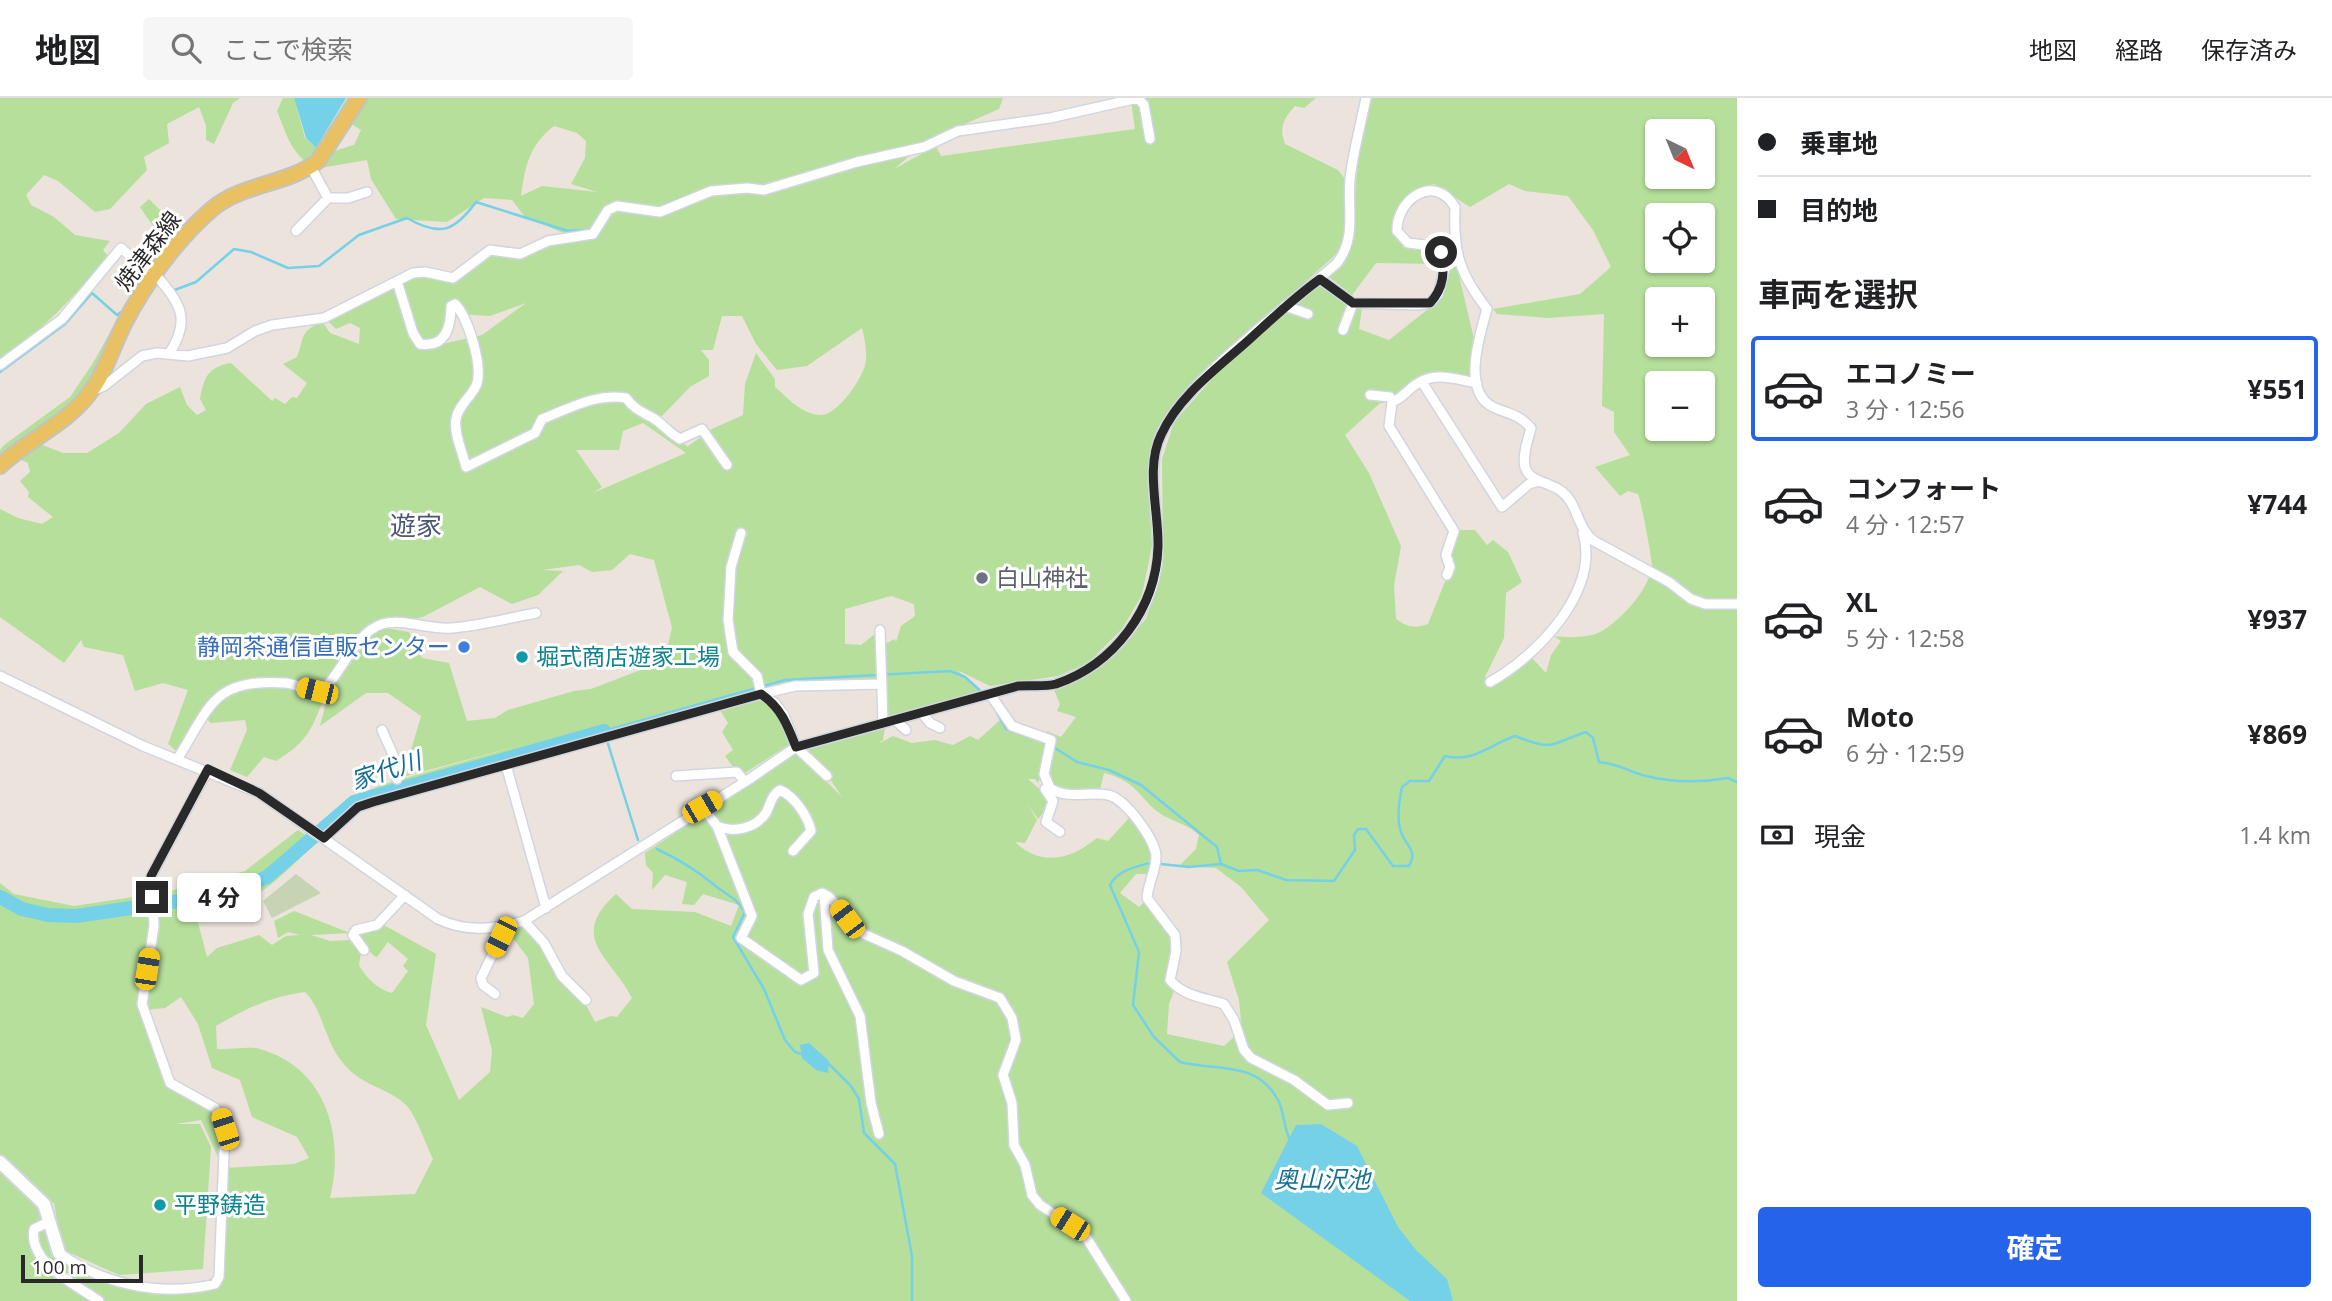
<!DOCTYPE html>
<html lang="ja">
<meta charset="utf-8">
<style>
:root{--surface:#fff;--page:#f6f6f6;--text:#202124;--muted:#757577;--line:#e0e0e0;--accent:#2563eb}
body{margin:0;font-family:"Open Sans","Noto Sans JP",sans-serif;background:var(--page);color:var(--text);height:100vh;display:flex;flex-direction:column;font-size:26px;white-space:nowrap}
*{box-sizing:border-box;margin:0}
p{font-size:23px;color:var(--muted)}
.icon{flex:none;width:38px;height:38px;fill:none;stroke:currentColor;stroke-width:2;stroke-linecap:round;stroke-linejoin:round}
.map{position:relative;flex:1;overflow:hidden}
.sheet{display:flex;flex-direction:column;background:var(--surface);width:595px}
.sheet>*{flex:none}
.top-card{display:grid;align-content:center;height:154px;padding:0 21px;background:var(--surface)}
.needle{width:46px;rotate:137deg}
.fabs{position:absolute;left:1645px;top:21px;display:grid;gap:14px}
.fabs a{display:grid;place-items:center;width:70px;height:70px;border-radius:7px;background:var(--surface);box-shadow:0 2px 5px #0004;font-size:35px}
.scale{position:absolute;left:21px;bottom:18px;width:122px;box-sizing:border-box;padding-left:7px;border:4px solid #292929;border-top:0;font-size:19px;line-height:24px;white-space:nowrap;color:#292929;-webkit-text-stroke:5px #fff;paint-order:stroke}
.end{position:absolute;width:32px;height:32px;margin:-16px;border:9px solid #292929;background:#fff;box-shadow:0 0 0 4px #fff}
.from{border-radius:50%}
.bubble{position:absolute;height:49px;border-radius:7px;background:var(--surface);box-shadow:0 2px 5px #0004;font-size:23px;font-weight:700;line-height:49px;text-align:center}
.car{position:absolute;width:21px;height:42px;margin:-21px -10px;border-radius:9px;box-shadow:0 0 5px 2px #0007;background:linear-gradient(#f5c518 24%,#345 0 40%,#f5c518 0 76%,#345 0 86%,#f5c518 0)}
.top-card b{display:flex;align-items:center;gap:24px;height:66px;font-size:26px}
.top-card b+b{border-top:2px solid var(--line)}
.top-card i{width:18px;height:18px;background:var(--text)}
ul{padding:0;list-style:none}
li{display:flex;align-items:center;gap:21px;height:105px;margin:0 14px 10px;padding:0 7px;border:4px solid transparent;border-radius:7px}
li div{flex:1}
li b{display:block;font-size:26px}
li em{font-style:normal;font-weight:700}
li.current{border-color:var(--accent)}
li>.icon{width:63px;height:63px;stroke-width:1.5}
h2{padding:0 21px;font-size:32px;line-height:84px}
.pay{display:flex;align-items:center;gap:18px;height:77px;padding:0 21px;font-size:26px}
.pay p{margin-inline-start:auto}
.button{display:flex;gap:14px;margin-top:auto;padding:14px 21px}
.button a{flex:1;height:80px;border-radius:7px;background:var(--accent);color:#fff;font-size:28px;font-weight:700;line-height:80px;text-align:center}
header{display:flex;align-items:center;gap:42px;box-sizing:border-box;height:98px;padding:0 35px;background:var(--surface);border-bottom:2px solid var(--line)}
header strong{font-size:33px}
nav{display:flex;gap:38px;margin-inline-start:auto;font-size:24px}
.search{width:490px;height:63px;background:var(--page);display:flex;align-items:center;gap:18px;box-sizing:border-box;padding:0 24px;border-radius:7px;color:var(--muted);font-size:26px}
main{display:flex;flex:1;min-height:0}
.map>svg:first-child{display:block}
.green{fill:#b6df9b;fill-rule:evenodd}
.cemetery{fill:#c6d4b4}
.water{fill:#74d1e8}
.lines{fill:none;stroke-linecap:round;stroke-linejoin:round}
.stream{stroke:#74d1e8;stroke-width:2.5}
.river{stroke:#74d1e8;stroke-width:14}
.minor-casing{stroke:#d1d5e2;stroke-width:12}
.tertiary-casing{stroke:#d1d5e2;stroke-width:16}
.primary-casing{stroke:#c3c3c3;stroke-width:18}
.minor{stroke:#fff;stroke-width:9}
.tertiary{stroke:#fff;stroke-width:12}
.primary{stroke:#e9c162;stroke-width:14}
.route{stroke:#292929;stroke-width:9}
.worship-dot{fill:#6b7280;stroke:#fff;stroke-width:2.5}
.shop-dot{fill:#3f7fe0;stroke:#fff;stroke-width:2.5}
.culture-dot{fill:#0f9aa8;stroke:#fff;stroke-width:2.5}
.labels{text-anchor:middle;stroke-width:6;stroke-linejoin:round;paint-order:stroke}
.street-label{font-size:23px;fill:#292929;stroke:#fff}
.worship-label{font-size:23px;fill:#5b616d;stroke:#fff;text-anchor:start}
.shop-label{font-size:23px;fill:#366cbe;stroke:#fff;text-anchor:end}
.culture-label{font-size:23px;fill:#0d838f;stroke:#fff;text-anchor:start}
.water-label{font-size:24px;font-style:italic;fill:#146f93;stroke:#fff}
.quarter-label{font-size:26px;fill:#4c5778;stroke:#fff}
</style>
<header>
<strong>地図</strong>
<div class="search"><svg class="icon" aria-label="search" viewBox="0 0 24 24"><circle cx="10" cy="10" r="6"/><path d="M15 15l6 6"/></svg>ここで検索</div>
<nav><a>地図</a><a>経路</a><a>保存済み</a></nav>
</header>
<main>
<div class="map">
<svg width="1737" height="1203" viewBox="0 0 1737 1203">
<rect width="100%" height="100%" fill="#ebe3dc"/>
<path class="green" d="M0,0H240L233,5L214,46L206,42V27L199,9L167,26L169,45L144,59L147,72L110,111L95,114L58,83L44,77L26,97L31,107L54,119L75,137L110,143L103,152L108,158C75,198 43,232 0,262Z
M283,0H294L305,40L316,50L347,0H353L325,45L306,64C289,50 285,32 277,13Z
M368,0H1003L999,11L908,51L919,50L894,71L936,48L941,58L1135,31L1131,2L1122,0H1316L1304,10L1295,8C1283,21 1279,30 1285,46L1338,72L1345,81V148L1226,256L1168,317L1153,344L1148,373L1152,448L1142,497L1122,531L1088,565L1058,578L990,588L957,572L982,593L886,620L883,588L815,587L762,595L782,620L790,646L740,678L725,658L733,652L722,634L728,625L718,609L358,708L328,735L319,725L353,699L381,687L514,649L403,679L421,618L388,595H366L320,628L328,597L376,530L318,593L326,595C311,631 311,641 276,663L264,659L247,679L230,672L247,632L245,622L211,625L204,618L180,656L168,646L188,592L163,585L135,593L123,557L84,549L81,542L64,565L0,519V411L18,420L42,426L53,419L28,399L29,394L20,383L30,374L28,365L19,361L40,346L63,355H87L119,335L146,306L180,289L187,307L197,317L206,312L200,301C204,279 208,269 231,265L272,303L275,300L285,306L292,299L297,300L307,285L283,266L297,259C305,238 299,235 322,223L330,235L359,246L360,230L350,225L336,231L323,218L398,183L423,177H460L480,159L520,156L576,140L525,119L512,102L484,100L447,124L396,121L371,81L367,62L320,70L334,53L354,47L361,32L350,25L359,8ZM554,28L577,35L586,43L585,60L571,86L597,94L542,88L521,98C525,69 529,47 554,28ZM526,205L482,237L425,250L447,235L455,207L460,216L490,218ZM722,218H742L756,246L777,272L807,268L862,230C865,242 869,261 863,273C857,287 836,318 820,317C801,316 788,300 775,289V281L756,255L745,286L743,317L712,331L687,349L661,319L690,289L709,278V262L701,252H713ZM643,325L686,355L593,395L602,389L576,352H619L623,333ZM630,456L654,462L672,530L664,563L591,591L574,593L508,612L495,620L467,623L449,565L422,560L409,534L380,529L423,519L480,489L512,506L538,497L563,473L542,472L579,467L592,474L612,472ZM891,498L914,506L915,518L901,528L896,544L895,541L881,548L880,532L861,547L845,546V511Z
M1370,0H1737V1203H0V1064L44,1106L60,1155L128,1188L202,1189L219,1179L223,1070L201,1022L176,1026H200L211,1049L203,1171L119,1177L61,1151L54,1104L49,1108L0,1063V785L14,796L74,808L166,794L245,773L298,732L317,744C292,767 266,797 232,809C214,816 192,813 174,819L196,817L207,859L217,850L259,837L272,847L286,838L300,837L288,834L278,840L274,823L294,813L350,835L311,837L330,843L351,842L361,854L359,867C366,880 377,891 392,895L408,873L403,868L408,861L388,844L377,859L374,858L356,840L382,826L436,856L426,927L459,1002L490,974L492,952L481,909L507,919L513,917L523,920L534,906L528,860L509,835L527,827L585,905L595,924L611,918L617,919L632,900C611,859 567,840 616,796L632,811L695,814L731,828L739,807L703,796L694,807L682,806L687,784L665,777L652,792L653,775L646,767L645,755L782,663L798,655L842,699L830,681L803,653L885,629L883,642L878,646L893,638L912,645L935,642L953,647L970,638L978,642L1000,622L1007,628L1046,638L1047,633L1061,639L1076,619L1057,613L1060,606L1054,592L1111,558L1146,521L1163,467L1162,361L1174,324L1227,264L1319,187L1362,210L1359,231L1389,242L1441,201L1447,174L1430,144L1444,134L1452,148L1475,245L1472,283L1442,274L1432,277L1399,299L1379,306L1345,337L1369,375L1401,448L1394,488L1396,521C1407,529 1415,531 1428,526L1450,471L1448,455L1459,432H1475L1487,447L1493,442L1508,454L1522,484L1506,495L1504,540L1485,579L1490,584L1531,559L1546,575L1551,557L1561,543L1554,538C1566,540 1591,540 1602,533C1621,522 1648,492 1652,470C1653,465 1641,402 1638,396L1628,393L1620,398L1595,369L1630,357L1614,334V314L1602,308L1604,216L1548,220L1497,216L1493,211L1580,196L1611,169L1593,132L1568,98L1525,93L1509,86L1470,109L1434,86C1428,88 1418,89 1413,93C1409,95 1406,102 1403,106C1382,137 1399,154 1433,150L1438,166L1376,165L1352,197L1328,178L1348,158L1353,141L1357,64ZM1657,33H1703V79H1657ZM1657,117H1703V163H1657ZM1657,201H1703V247H1657ZM1657,285H1703V331H1657ZM1050,654L1045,683L1067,696L1099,695L1104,675C1141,684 1141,706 1166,719C1178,725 1188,727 1199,737L1196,751L1179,768L1216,770L1241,789L1269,822L1227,864L1239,902L1242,932L1224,948L1167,936L1169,906L1174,893L1168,884L1177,844L1146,802L1139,809L1120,795L1136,776H1151L1152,751L1131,718L1108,743L1097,740C1070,762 1042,769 1015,744L1025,745L1037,722L1027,705L1038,721L1053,703L1028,681H1035L1038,685ZM305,894C324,913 324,943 343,965C361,988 389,990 406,1007C416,1017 426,1047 433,1061L415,1096L330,1100C345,1039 327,970 260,951C247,948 231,952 217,951L216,928C245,911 272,898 305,894ZM181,899L198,926L212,970L240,982L252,1019L297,1039L309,1060L294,1066L223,1070L225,1031L210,1006L175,988L144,912L165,910Z
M149,101L183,135L154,171L140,158L157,134L140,109Z
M126,216L97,278L81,299L0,361V352L4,347L70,299L93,265L118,220Z"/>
<path class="cemetery" d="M296,776L321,795L272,820L263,803Z"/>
<path class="water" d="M294,0H346L316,50L306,40Z
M809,945L829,963L828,975L816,972L802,960L800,947Z
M1321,1026L1357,1048L1398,1129L1416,1152L1447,1181L1453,1203H1410L1261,1095L1296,1027Z"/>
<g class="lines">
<path class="stream" d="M172,193L196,184L234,151L251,154L288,170L319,168L359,137L407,120C440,139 454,134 476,104L568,133L589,132
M0,274L65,226L92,195L117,217L121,214
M996,613L1006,631L1046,645
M1052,648L1077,664L1109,672L1141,687L1217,749L1221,766
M638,742L604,633L785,582L950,573L965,579L984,596
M657,751C678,761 695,771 713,786C727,798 734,797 745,814L733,839L764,891L785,942L795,954L802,956
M1150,765C1135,769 1118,772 1110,787L1139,854L1133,907L1154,939L1180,964C1215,973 1257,962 1278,1002C1285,1015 1283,1030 1291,1044
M1161,766L1189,769L1221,766L1239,773L1257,772L1286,782L1334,783L1355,752L1354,737L1358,731H1366L1393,768H1409C1418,753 1406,748 1401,734C1396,720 1399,703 1402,689L1410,683H1429L1445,658C1473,665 1489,647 1515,638C1556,654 1549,646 1586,634L1593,640L1599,664C1621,666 1628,674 1646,678C1675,685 1700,685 1728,680L1737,684
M828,965L851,988L859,1001L864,1035L895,1066L912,1158V1203"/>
<path class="river" d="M0,799L22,811L48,817L76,818L228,796L267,779L354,704L604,633"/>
<defs>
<path id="minor" d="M311,69L328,100H348L367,94
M296,133L328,100
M155,176C180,205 192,221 169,256
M1320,181L1353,205L1418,207L1430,205L1438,196L1445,170L1441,154L1433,148L1408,145L1397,133C1396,102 1434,74 1455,109C1453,154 1459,175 1487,211C1480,236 1461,293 1493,309C1510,317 1517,315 1531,330C1528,341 1522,358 1525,369C1529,384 1550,384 1561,393C1578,405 1576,429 1594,443L1669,484L1691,501L1705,506H1737
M397,183L413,235L420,246C445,250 451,230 451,208L455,206C468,219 484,270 476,288C470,300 458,308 456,321C453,334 463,355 466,369L535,335L542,321C571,310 596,295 626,300C635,312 641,313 653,320C663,326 669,335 680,341L702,331L727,367
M1285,208L1308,216
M1343,232L1353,205
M0,267L62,221L121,150L153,178
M1422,284L1502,409L1529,386L1540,383
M92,293L104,288L142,258L157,255L188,258L227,250L255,233L272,227L324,220L413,175L425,174L453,180L490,152L520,156L548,143L593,136L608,112L617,108L660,114L711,93L747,90L764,92L857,64L924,49L958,33L1050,20L1138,0L1144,7L1150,41
M1370,297L1390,299L1392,304L1389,328L1454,433L1446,457L1450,469L1447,477
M1392,304C1403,300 1406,293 1415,287C1434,273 1455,281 1477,285
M741,435L731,469L728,522L733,554L757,578L761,596L775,605L784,617L796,649L827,678
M880,532L883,625
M0,578L143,648L259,695L438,821C468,835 493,831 524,823L748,682L796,649L1019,588C1030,587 1045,589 1055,586C1115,567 1160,507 1158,445C1157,412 1147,370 1160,339C1182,284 1291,207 1337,165C1357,139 1347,110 1350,81C1353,54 1361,26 1366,0
M1490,584C1537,558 1600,493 1583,435
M990,596L1012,628L1051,642L1044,676L1050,690C1067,702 1088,693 1108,697C1125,700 1155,741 1156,758C1156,773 1148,785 1147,800L1175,837L1176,853L1170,882C1183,898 1205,900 1224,906L1234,922L1244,952L1251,960L1294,982L1328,1007L1348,1005
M922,615L930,625L940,630
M895,622L906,632
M382,632L394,659L397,681
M178,660C211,607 213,580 286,585C296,586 307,593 317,593C336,591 351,536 382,526C404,520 429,532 452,530C480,528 508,520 536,515
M506,667L546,810
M676,678L737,674L745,684
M1045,691L1053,703L1046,724L1060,734
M702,709L717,728L752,818L741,840L801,882L814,875L808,816L814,799L822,795L828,798L864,836L902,853L954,883L1000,900L1012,920L1016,942L1003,977L1012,1005L1014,1047L1025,1067L1032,1097L1040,1107L1084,1136L1126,1203
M717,728C733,735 755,731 766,715C771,706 771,697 780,692C794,698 808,718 811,733L793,753
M324,740L358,709L373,704L761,596L795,588L882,586
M824,796L828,852L860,918L871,1005L879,1036
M524,823L544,845L562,878L586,902
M364,852L353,837L356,832L377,827L405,797
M495,896L483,887L481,880L507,827
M50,1123L34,1131C28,1165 75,1186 99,1203
M59,1155C103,1187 162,1199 215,1186L219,1179L225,1031L215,1010L170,985L142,906L154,828L151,778L208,672"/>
<path id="tertiary" d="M0,1064L44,1106L59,1155"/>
<path id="primary" d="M0,368C28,341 69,325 91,293C106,273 113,248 124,226C145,185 177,141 212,111C243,85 287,87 318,63L359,0"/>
</defs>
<use href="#minor" class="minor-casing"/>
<use href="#tertiary" class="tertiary-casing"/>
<use href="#primary" class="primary-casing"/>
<use href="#minor" class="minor"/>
<use href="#tertiary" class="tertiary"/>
<use href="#primary" class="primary"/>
</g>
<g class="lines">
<path class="route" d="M152,799L151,778L208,671L259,695L324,740L358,709L373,704L761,596C781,610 787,626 796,649L1018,588C1030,587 1045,589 1056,586C1115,566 1156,510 1158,449C1159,414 1145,370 1161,337C1179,297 1219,269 1251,240C1273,220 1295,199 1320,181L1353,205H1430C1444,190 1445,173 1441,154"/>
</g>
<circle class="worship-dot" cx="982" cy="480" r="7"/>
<circle class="shop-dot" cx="464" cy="549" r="7"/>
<g class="culture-dot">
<circle cx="522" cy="559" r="7"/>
<circle cx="160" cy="1107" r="7"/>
</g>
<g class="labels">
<g class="street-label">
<text transform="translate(148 153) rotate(-53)" y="8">焼津森線</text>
</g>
<g class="worship-label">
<text x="996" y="488">白山神社</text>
</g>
<g class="shop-label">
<text x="450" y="557">静岡茶通信直販センター</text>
</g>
<g class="culture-label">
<text x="536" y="567">堀式商店遊家工場</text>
<text x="174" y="1115">平野鋳造</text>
</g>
<g class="water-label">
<text transform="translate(386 673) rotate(-18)" y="8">家代川</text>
<text x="1322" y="1090">奥山沢池</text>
</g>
<g class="quarter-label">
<text x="416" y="437">遊家</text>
</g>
</g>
</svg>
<div class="fabs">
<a><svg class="needle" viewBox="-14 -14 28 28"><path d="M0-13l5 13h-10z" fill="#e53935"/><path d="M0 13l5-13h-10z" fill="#757577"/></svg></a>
<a><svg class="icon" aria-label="locate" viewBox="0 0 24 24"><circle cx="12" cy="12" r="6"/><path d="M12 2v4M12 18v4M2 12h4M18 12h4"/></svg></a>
<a>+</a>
<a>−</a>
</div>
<div class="scale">100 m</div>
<i class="end from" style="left:1441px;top:154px"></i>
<i class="end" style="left:152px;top:799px"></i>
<div class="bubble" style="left:177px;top:775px;width:84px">4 分</div>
<i class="car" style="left:317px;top:593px;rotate:284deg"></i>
<i class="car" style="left:702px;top:709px;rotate:60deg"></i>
<i class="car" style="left:847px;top:821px;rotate:323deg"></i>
<i class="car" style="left:501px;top:839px;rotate:207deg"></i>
<i class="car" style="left:147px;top:871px;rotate:9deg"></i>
<i class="car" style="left:225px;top:1031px;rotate:342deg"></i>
<i class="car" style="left:1070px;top:1126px;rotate:302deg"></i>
</div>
<section class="sheet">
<div class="top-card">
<b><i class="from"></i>乗車地</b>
<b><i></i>目的地</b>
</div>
<h2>車両を選択</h2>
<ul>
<li class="current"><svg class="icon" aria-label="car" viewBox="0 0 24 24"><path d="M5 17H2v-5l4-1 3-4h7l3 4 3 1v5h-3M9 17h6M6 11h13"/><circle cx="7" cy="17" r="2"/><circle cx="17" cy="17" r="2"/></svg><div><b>エコノミー</b><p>3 分 · 12:56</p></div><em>¥551</em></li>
<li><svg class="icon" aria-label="car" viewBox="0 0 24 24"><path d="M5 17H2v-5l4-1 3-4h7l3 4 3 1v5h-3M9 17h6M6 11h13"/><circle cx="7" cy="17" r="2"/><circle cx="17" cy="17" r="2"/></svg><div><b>コンフォート</b><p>4 分 · 12:57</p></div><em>¥744</em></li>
<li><svg class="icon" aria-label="car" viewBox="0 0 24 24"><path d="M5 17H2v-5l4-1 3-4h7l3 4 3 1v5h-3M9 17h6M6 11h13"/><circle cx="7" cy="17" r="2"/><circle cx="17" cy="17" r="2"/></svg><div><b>XL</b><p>5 分 · 12:58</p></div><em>¥937</em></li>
<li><svg class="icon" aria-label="car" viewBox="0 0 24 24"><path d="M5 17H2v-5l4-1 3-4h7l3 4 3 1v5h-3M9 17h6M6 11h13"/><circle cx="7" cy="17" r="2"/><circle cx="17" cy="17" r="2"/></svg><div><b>Moto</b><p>6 分 · 12:59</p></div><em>¥869</em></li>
</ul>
<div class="pay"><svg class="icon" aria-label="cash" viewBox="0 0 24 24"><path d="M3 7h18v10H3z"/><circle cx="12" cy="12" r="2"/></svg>現金<p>1.4 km</p></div>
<div class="button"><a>確定</a></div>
</section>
</main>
